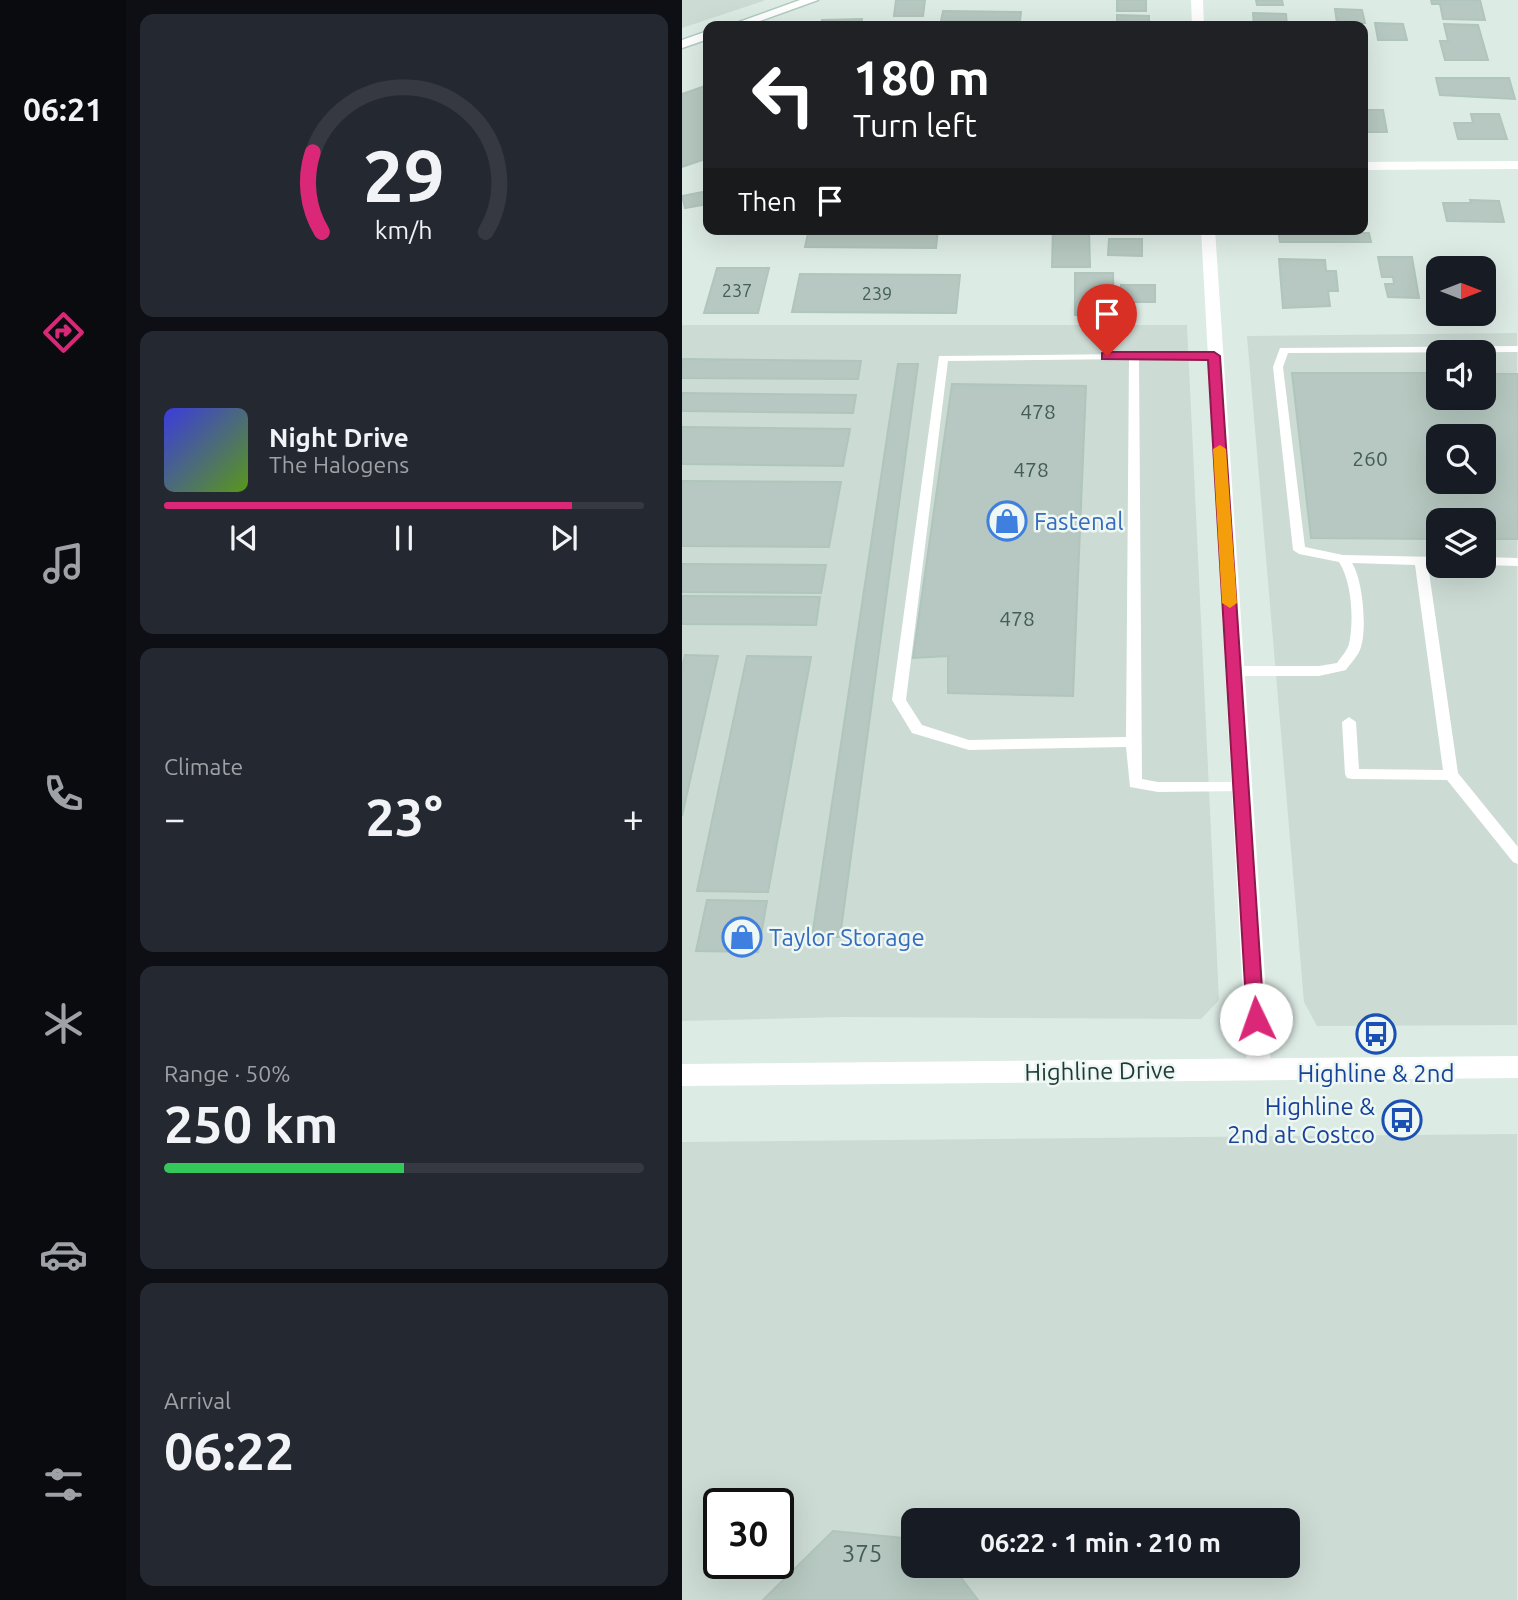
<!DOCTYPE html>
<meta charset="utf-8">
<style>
:root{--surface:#171b24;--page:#242831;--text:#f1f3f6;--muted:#9ea1a6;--line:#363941;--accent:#db2777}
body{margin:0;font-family:Ubuntu,sans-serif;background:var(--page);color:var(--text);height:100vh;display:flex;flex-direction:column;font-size:26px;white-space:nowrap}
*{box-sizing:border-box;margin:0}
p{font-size:23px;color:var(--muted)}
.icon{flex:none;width:38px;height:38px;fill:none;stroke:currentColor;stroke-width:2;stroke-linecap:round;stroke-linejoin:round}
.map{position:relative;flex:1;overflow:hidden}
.sheet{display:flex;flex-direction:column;gap:14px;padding:14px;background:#0d0f14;width:556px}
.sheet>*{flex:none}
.hud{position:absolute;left:21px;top:21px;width:665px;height:214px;border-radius:14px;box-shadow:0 7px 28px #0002;background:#202124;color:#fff;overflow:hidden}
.needle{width:46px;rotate:90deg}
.tools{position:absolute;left:744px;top:256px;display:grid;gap:14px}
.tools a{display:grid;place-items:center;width:70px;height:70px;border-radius:14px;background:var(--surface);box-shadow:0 7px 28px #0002;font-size:35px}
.speed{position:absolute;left:21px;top:1488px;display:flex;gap:14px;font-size:35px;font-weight:700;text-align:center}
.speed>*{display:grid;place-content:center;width:91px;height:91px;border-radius:50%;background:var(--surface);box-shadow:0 7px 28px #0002;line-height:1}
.speed .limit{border:4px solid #111;border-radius:10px;background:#fff;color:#111}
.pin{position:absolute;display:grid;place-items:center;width:60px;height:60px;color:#fff;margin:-72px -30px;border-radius:50% 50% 50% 0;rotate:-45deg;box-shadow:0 0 7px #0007}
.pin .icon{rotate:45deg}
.me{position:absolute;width:77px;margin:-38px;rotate:357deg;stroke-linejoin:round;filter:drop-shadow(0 0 5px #0008)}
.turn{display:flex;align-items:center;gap:24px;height:147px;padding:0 35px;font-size:32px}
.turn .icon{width:91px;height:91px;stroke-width:2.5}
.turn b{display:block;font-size:49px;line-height:60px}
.then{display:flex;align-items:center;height:66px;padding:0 35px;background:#0003;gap:14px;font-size:26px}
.big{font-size:52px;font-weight:600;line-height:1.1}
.sheet .card{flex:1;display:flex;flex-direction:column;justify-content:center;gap:10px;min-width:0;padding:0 24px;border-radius:14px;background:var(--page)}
.sheet .dial{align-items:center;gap:0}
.dial svg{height:182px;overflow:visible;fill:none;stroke:var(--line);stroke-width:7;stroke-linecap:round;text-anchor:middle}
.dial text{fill:var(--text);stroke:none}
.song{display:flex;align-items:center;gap:21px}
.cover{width:84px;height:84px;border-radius:10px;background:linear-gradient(135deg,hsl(240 70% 55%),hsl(90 70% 35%))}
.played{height:7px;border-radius:4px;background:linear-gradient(90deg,var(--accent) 85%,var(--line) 85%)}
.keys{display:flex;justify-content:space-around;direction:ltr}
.heat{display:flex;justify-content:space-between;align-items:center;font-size:38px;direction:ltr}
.charge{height:10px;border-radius:5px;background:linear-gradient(90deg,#34c759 50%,var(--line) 0)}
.trip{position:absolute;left:219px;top:1508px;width:399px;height:70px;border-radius:14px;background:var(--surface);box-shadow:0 7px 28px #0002;font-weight:600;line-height:70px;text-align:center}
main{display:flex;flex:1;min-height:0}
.tabs{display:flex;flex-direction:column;width:126px;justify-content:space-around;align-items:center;background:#090b0e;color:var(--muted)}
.tabs .icon{width:49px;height:49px}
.tabs .active{color:var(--accent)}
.tabs b{font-size:32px;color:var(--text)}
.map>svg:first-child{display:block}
.built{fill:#ccdbd4;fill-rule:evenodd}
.building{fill:#b6c8c1;stroke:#b0c5bc;stroke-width:2;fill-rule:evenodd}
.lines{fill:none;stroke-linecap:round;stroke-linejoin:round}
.secondary-casing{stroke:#b0cbc2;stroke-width:3}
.service{fill:#fff;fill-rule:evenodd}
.minor{fill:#fff;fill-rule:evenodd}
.tertiary{fill:#fff;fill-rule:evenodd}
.secondary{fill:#fff;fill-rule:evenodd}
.route{fill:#db2777;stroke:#8e194d;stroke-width:2}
.slow{fill:#f59e0b}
.labels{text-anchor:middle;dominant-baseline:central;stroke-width:5;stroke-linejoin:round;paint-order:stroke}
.far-number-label{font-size:18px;fill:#445e57}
.number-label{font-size:21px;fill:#445e57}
.shop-label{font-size:24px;fill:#366cbe;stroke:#eef7f3;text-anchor:start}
.street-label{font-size:24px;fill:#1e3b34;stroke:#eef7f3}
.transit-label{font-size:24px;fill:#164399;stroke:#eef7f3}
.near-number-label{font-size:24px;fill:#445e57}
</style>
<main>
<nav class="tabs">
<b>06:21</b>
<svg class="icon active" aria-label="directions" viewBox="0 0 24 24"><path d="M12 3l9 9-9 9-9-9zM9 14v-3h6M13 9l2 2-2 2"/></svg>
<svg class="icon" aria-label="music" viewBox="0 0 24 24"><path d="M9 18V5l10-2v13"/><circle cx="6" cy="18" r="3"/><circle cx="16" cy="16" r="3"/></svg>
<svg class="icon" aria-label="phone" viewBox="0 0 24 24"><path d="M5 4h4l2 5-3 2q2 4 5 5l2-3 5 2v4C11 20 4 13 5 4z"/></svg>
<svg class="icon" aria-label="climate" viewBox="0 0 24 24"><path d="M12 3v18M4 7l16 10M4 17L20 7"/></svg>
<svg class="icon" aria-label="car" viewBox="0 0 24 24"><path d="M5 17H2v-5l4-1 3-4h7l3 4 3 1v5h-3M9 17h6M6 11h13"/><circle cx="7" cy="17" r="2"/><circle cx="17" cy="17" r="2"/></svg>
<svg class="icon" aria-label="filters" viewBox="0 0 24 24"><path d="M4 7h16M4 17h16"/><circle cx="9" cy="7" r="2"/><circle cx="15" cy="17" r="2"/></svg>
</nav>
<section class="sheet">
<div class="card dial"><svg viewBox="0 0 100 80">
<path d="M14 69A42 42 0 1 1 86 69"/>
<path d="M14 69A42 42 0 0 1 10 34" stroke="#db2777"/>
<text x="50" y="56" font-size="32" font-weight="700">29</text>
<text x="50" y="72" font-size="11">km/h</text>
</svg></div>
<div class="card">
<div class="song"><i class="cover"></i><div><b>Night Drive</b><p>The Halogens</p></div></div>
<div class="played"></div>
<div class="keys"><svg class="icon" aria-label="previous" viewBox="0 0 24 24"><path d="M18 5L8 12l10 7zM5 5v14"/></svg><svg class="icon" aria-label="pause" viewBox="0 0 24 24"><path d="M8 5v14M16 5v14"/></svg><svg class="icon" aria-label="next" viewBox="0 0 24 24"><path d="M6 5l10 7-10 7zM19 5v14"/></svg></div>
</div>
<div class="card"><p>Climate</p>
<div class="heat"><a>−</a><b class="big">23°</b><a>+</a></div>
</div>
<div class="card"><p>Range · 50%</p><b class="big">250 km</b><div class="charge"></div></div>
<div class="card"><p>Arrival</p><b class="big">06:22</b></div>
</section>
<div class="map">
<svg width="836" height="1600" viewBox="0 0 836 1600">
<rect width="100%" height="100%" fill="#ddebe5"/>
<path class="built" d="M0 0H84L0 28Z
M0 325H505L537 1000 519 1019 162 1017 0 1021Z
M835 333V1025L635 1026 622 1002 565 336ZM756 352H802V397H756ZM756 436H802V481H756ZM756 520H802V565H756Z
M835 1134V1600H0V1142ZM37 1503H96V1563H37ZM231 1521H606V1566H231Z"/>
<path class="building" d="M214 0H243L241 16H212Z
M435 0H464V11H435Z
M574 0H600L601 5H575Z
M749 0H798L803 20 761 19 758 4H750Z
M653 9 680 10 683 23H655Z
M261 11 339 12 338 21H259Z
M571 13 604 14 605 26H572Z
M435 15 467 16V26H435Z
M180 19 179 26H138L140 20Z
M693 23 721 24 725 40H696Z
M762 24 796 25 806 60H763L758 41H766Z
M754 78H827L833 99 758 95Z
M26 85V158L0 167V94Z
M681 110H701L705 132H681Z
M789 114H817L825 139H776L772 123H791Z
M26 191V204L3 208 0 196Z
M788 200 817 201 822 222 765 221 761 203H789Z
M127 229H256L254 248 123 247Z
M371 229H407L408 267H370Z
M596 229H665L666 233H687L689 242H598Z
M427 239H460V256L426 255Z
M696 257H730L737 298 706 297 703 284H712L711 277H700Z
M597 259 643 260 644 271H654L656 291H646L648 306 601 308Z
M35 268H87L76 313H22Z
M393 273H431L432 315H393Z
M118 274 278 275 274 313 110 312Z
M439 285H473V302H439Z
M0 359 179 361 176 379 0 378Z
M216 364H236L158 937H130Z
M610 373H756V397H802V374H836V539H802V520H756V539L629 538ZM756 436H802V481H756Z
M270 384 404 386 391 696 266 693V656L231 658Z
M0 393 174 395 171 413 0 411Z
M0 427 168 429 161 466 0 464Z
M0 481 159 482 147 547 0 546Z
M0 564 144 565 139 593 0 592Z
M0 596 138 597 134 625 0 624Z
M3 655 36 656 0 816V668Z
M65 656 129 657 86 892 15 891Z
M25 900 85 901 76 952 14 951Z
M151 1531 231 1539V1566H270L296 1600H81Z"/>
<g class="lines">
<g class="secondary-casing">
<path id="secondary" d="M118 0H136L64 26H46Z
M26 31V39L0 48V40Z"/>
</g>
<path class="service" d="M836 346V352L606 353 601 367 623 547 661 555 756 557V565H746L776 773 836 847V864L831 862 765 780 670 779 665 778 663 774 660 722 667 717 674 722 677 769 761 770 733 565 670 563C681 580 685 628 679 647 677 655 668 664 664 670L637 676H552L545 671 552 666H637L655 663C659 657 665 651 667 644 672 621 670 582 657 562L617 554 611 550 591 367 598 348Z
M532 353 537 356 536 358 457 359 460 779 476 782H559L564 783 566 787 564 791 476 792 448 787 444 747 287 750 230 733 210 700 257 356ZM447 359 444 737 287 740 240 725 224 700 266 361Z
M802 557 836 558V566L802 565Z"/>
<path class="minor" d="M509 0H521L522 26H510Z
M836 161V169L681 170V162Z
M519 229H533L589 1069 585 1077 577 1080 569 1077 565 1069Z"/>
<path class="tertiary" d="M836 1056V1078L0 1086V1064Z"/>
<use href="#secondary" class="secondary"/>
</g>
<path class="route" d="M425 352H532L538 356 582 1019 580 1024 574 1027 567 1024 565 1019 526 360 420 359V353Z"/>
<path class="slow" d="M538 445 544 449 555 603 548 608 540 603 531 449Z"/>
<defs>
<g id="shop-ring" transform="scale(2.0125)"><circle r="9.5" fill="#eef7f3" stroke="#3f7fe0" stroke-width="1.5"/><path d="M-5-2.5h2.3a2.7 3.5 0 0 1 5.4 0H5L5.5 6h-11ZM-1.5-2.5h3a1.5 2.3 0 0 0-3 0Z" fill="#3f7fe0"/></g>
<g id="bus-ring" transform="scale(2.0125)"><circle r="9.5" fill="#eef7f3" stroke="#1a4fb4" stroke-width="1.5"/><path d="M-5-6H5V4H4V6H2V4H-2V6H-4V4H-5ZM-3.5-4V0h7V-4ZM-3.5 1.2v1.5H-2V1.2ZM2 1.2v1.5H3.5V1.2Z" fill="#1a4fb4"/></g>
</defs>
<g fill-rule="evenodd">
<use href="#shop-ring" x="325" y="521"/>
<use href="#shop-ring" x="60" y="937"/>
<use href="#bus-ring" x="694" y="1034"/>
<use href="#bus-ring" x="720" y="1120"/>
</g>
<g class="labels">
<g class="far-number-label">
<text x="55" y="290">237</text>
<text x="195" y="293">239</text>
</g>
<g class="number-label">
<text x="356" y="411">478</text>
<text x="688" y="458">260</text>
<text x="349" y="469">478</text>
<text x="335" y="618">478</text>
</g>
<g class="shop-label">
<text x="352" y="521">Fastenal</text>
<text x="87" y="937">Taylor Storage</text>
</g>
<g class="street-label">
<text transform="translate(418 1071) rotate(-1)">Highline Drive</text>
</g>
<g class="transit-label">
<text x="694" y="1073">Highline &amp; 2nd</text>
<text x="693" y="1106" text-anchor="end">Highline &amp;<tspan x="693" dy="28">2nd at Costco</tspan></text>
</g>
<g class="near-number-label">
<text x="180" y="1553">375</text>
</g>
</g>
</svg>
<div class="tools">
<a><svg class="needle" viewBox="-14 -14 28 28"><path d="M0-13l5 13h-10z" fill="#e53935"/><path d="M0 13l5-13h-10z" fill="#9ea1a6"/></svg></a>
<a><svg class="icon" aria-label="sound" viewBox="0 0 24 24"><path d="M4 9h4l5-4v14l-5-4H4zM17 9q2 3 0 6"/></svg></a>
<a><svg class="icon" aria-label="search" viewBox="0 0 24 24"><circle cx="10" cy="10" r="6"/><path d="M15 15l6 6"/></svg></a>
<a><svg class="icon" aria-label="layers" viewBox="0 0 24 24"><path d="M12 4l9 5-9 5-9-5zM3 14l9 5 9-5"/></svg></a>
</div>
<div class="speed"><div class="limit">30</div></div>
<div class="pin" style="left:425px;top:356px;background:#d93025"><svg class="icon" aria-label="arrive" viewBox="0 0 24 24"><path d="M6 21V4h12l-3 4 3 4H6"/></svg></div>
<svg class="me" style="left:574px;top:1019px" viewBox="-20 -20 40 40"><circle r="19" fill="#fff"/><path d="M0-13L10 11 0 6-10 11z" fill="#db2777"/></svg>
<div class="trip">06:22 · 1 min · 210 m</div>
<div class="hud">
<div class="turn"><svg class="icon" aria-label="left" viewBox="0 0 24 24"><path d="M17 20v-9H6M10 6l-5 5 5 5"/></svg><div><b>180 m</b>Turn left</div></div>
<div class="then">Then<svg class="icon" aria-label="arrive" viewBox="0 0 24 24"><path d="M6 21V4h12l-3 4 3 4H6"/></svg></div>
</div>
</div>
</main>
